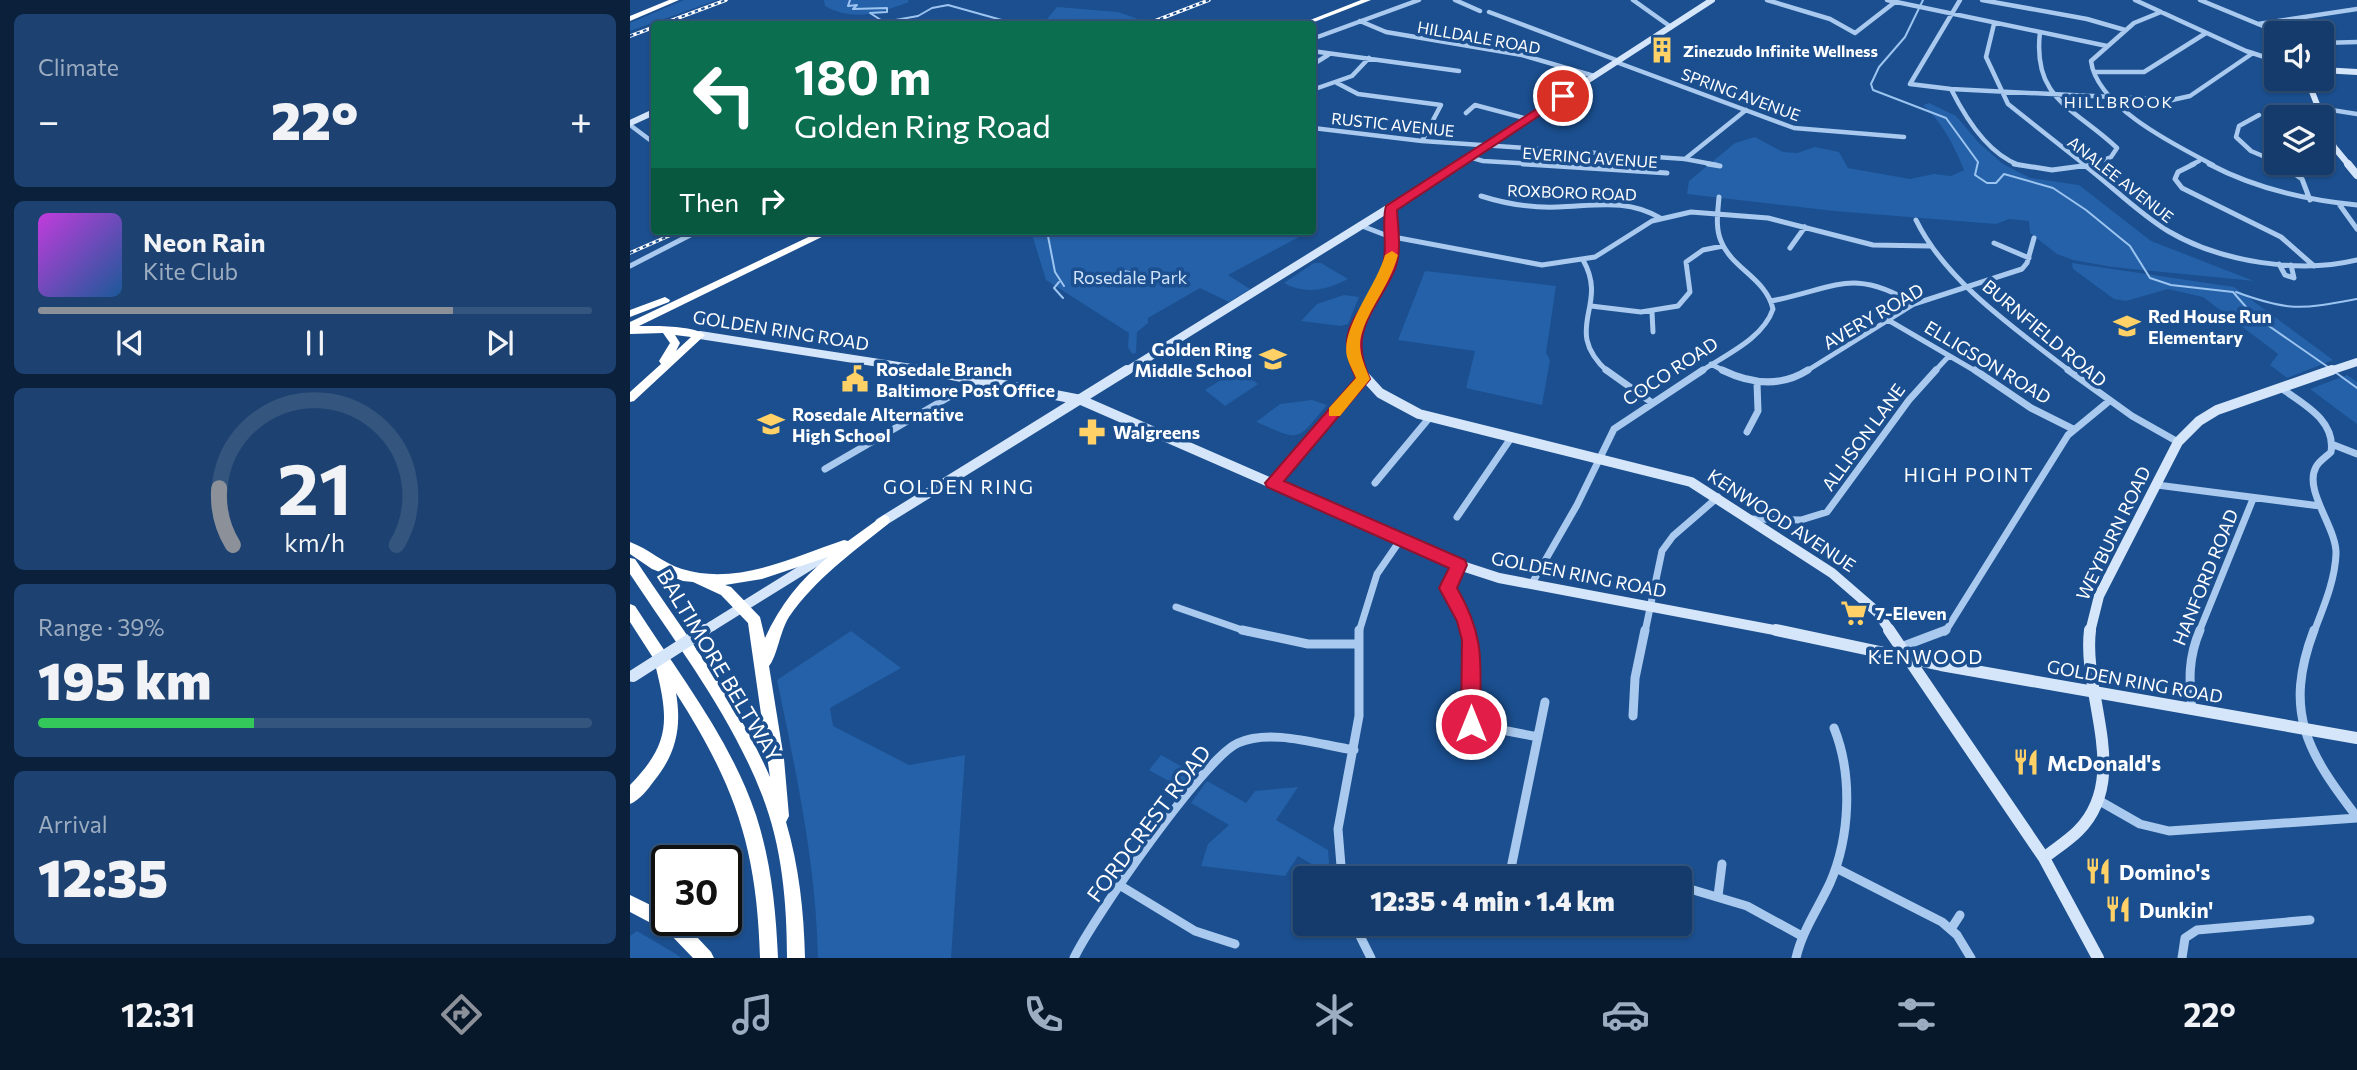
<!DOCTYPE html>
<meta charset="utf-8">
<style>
:root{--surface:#143b6b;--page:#1d4271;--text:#f1f3f6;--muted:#9dadc1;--line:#33557e;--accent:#8c9099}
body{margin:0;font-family:Commissioner,sans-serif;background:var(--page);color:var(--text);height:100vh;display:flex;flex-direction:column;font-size:26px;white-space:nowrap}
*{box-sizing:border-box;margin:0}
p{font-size:23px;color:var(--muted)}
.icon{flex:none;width:38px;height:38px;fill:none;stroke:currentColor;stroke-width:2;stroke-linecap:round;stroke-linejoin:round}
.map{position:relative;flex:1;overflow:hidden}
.sheet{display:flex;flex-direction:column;gap:14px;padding:14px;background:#0b203b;width:630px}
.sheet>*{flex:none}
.top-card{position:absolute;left:21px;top:21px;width:665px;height:214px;border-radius:7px;box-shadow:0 2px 5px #0004,0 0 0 2px var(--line);background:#0b6e4f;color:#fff;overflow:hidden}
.buttons{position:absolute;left:1634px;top:21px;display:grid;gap:14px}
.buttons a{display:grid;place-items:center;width:70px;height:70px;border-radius:7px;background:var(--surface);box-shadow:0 2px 5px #0004,0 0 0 2px var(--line);font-size:35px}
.speed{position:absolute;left:21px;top:845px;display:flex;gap:14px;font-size:35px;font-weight:700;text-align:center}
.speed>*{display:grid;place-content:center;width:91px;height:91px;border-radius:50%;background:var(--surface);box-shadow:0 2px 5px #0004,0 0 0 2px var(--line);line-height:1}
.speed .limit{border:4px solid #111;border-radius:10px;background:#fff;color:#111}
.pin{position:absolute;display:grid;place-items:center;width:60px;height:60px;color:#fff;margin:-30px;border:4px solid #fff;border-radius:50%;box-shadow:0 2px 7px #0007}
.me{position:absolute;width:77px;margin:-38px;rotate:0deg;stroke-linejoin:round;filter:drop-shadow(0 0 5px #0008)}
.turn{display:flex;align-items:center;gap:24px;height:147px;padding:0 28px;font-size:32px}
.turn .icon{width:91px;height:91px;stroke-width:2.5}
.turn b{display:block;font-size:49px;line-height:60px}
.then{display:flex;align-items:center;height:66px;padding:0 28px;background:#0003;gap:14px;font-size:26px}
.big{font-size:52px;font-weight:800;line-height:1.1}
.sheet .tile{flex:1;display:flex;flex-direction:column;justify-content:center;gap:10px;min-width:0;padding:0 24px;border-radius:10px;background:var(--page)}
.sheet .dial{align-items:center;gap:0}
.dial svg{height:182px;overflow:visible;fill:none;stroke:var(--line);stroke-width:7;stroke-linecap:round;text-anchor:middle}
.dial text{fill:var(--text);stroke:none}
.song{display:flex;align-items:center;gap:21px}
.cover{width:84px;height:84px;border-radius:10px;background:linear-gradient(135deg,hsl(290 70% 55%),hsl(210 70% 35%))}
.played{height:7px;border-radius:4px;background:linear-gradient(90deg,var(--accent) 75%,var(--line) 75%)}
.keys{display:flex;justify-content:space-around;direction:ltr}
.heat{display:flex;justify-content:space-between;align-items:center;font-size:38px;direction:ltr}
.charge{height:10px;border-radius:5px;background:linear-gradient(90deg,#34c759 39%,var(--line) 0)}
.trip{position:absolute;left:663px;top:866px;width:399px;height:70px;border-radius:7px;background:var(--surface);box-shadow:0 2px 5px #0004,0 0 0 2px var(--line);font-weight:800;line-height:70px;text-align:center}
.dock{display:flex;height:112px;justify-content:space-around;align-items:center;background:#08182b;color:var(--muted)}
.dock .icon{width:49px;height:49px}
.dock .on{color:var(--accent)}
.dock b{font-size:32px;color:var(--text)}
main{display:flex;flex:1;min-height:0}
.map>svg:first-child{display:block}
.green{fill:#2461a8}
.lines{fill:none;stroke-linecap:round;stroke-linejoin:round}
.stream{stroke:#9cc4f0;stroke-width:2}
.street-far3{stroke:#a9c9ee;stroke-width:4.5}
.street-far2{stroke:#a9c9ee;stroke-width:5}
.street-far1{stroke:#a9c9ee;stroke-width:7}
.street{stroke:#a9c9ee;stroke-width:9}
.secondary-far3{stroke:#d6e6fa;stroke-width:6}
.secondary-far2{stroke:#d6e6fa;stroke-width:8}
.secondary-far1{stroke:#d6e6fa;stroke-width:10}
.secondary{stroke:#d6e6fa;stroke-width:12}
.highway{fill:#fff;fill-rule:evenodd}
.rail-casing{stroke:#fff;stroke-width:3.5}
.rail{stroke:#1b4f8f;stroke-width:2;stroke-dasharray:3.5;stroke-linecap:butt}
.secondary-bridge-far1{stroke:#d6e6fa;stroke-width:10}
.secondary-bridge{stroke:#d6e6fa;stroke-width:12}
.route{fill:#e11d48;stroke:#92132f;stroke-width:2}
.slow{fill:#f59e0b}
.labels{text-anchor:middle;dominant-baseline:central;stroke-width:7;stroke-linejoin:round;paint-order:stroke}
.far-street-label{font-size:16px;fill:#fff;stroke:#1b4f8f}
.far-poi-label{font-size:16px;font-weight:bold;fill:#fff;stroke:#1b4f8f;text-anchor:start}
.far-neighbourhood-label{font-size:16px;letter-spacing:2px;fill:#fff;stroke:#1b4f8f}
.park-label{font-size:18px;fill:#cfe3fa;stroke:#1b4f8f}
.street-label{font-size:18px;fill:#fff;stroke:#1b4f8f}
.poi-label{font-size:18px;font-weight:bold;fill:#fff;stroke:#1b4f8f;text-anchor:start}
.neighbourhood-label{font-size:19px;letter-spacing:2px;fill:#fff;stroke:#1b4f8f}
.near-street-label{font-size:21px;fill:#fff;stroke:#1b4f8f}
.near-poi-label{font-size:21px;font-weight:bold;fill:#fff;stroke:#1b4f8f;text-anchor:start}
</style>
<main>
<section class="sheet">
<div class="tile"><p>Climate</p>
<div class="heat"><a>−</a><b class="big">22°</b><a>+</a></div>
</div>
<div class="tile">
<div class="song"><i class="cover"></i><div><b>Neon Rain</b><p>Kite Club</p></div></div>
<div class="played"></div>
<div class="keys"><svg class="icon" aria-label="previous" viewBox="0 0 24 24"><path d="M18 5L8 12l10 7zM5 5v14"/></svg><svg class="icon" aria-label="pause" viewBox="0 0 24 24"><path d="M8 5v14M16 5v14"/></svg><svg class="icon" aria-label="next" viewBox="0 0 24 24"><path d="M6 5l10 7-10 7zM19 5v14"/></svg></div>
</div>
<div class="tile dial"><svg viewBox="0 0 100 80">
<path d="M14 69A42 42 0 1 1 86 69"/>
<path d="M14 69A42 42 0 0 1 8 44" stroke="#8c9099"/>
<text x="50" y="56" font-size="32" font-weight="700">21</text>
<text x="50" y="72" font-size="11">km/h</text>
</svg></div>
<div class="tile"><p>Range · 39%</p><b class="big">195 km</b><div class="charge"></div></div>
<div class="tile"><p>Arrival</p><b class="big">12:35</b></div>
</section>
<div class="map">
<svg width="1727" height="958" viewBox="0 0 1727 958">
<rect width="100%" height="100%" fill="#1b4f8f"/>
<path class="green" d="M54 0H87L0 31V23Z
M194 0H278L279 2C249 13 224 22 195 6Z
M427 7 488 12 514 21 505 24H413Z
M1299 103 1326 116 1349 143 1373 164 1400 178 1449 185 1521 241 1624 281 1482 267 1443 260 1427 254 1400 233 1399 221 1379 219 1366 224 1204 211 1057 194 1059 181 1105 143 1125 137 1153 152 1167 153 1185 147 1209 152 1218 168 1280 179 1304 174 1321 176 1334 170C1324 146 1313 123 1293 105Z
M401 231H680L598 275 620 289 599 302 570 288 518 318V323L507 332 506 353 502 354 498 347 499 333 416 280Z
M684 263H691L718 279C697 290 675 295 654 283Z
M1442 263 1604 287 1703 360 1657 378 1640 365 1648 354 1573 297 1538 289 1496 301 1484 299 1443 269Z
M795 271 926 286 916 353 920 360 912 405 836 388 845 351 768 340Z
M714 295 729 297 718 324 711 326 671 321 687 304Z
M608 369 628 384 595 406 575 390Z
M1717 375 1727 382V424L1680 389Z
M682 400 697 405C665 443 672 441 626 422L650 404Z
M221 631 271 668 200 708 203 726 279 765 335 755 321 958H188C186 863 166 772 147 680Z
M531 755 563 773 551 788 519 770Z
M577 781 616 803 625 791 668 787 646 820 698 850 700 875 668 856 655 876 571 866 578 844 599 825 561 803Z
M7 931 46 954 51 958H0V936Z"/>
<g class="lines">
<path class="stream" d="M220 0 218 6 227 5 223 9 257 8V12L240 13 254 22 288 16 302 8 318 5 386 24
M1293 0 1275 37 1249 67 1241 84 1243 90 1316 118 1348 162 1345 175 1357 183H1366L1374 174 1423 188 1456 210 1500 246 1520 278 1541 285 1603 292 1623 315 1698 367
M466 24H472
M417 231 425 272 434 286
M402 235 412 231
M494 271 548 281
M429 282 424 288 433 298
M1606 292C1660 312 1672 309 1727 299
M1705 372 1727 388"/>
<path class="street-far3" d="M825 0 850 11
M1003 0 1041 27
M1137 0 1200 19 1225 33 1265 2
M1257 0 1477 46
M1330 0 1280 84 1321 89 1542 100 1560 96 1623 53
M1352 0 1457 19 1495 30
M1505 0 1616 51 1647 61
M1570 0 1650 33
M859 12 989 61
M1531 12 1504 23 1461 61C1467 107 1545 145 1583 165
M730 21 756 32 892 55 964 76
M1364 24 1356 57 1378 104 1455 165
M1628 24 1727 9
M1410 32C1402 100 1445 108 1487 148L1481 157 1461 165
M682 39 789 0
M1692 43 1727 42
M682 51 829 71
M986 62 1164 128 1274 137
M682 65 698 55
M1464 72H1514L1576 33
M707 83 728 94 811 105 792 141
M1321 89C1335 117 1358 154 1389 165
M682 90 722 76 739 58
M1689 108 1727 114
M836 113 845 105 898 119
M1629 115 1609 126 1606 137 1621 151 1647 162
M0 125 24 143
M683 128 792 141 1055 159 1087 165
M839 157 853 161 920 165
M1055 159 1116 110
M1649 163 1652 165
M1561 165 1569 161"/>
<path class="street-far2" d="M893 164 1037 173
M1078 164 1090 166
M1384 164 1422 170 1467 164
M1453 164C1481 185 1508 213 1538 231 1590 262 1669 274 1727 260
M1564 164 1548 172 1545 179 1552 188 1651 237 1684 266
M1579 164C1626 189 1675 200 1727 205
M1650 164 1672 179 1680 200
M851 196C876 204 902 208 928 207 964 206 997 198 1030 218
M1709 204 1727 229
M1286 220C1316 282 1387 330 1441 372
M732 226 758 236 912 265 965 257 1022 221 1061 212 1138 218 1243 245 1300 246
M1364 243 1399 258
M1160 248 1175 227
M953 260C980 307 930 328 978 372
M1649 264 1655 275 1664 278 1661 265
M0 266 68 231
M1141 301C1205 289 1222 266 1284 304
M961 306 1011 312 1048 306 1060 292 1056 262 1073 250 1093 246
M1022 312 1023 332
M1258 320 1347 372
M1081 364 1096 372
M1070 372C1095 355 1133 339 1143 309 1136 278 1102 269 1091 241 1085 227 1088 211 1089 197
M1175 372 1284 304 1392 269 1397 263 1404 238
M1304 372 1319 356"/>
<path class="street-far1" d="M976 370 1021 402
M1092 370C1121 384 1150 388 1178 370
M1345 370 1401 408 1443 429
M1438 370 1502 416 1548 442
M1651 388C1673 404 1706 420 1701 452 1696 457 1689 461 1686 467 1673 490 1707 528 1706 554 1705 581 1693 608 1684 632
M1117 432 1128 411 1127 383
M1704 445 1727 454
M195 469 348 380
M643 483 733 379
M745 483 800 417
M1527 485 1690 506
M827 517 881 438
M1122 519 1171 520 1197 512 1279 400 1306 370
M829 565 818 588 839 632
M901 585 947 505 984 429 1073 370
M546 607 618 632
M729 632 747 574 771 539
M1015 632 1032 551 1043 536 1088 497
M1315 632 1438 435 1478 402
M1569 632 1623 499"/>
<path class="street" d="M612 630 678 644H727
M1684 630C1653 712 1677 752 1727 817
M1271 647 1316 630
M1562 709C1559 680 1558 658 1570 630
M1003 716 1005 678 1015 630
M841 724 908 737
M833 735 841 724 838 630
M1468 800 1510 824 1539 831 1727 818
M1206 868 1312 922 1327 935 1341 958
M1010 875 1022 878
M712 878 708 829 729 716V630
M879 878 915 702
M491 886 565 931 605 944
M1050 886 1117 906 1170 935
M1088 896 1092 864
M724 924 741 958
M1321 929 1330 915
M444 958C462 920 574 758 608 743 641 728 690 745 724 750
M1166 958C1172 931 1188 909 1200 883 1220 837 1223 775 1204 728
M1552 958 1555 938 1567 930 1680 920"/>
<path class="secondary-far3" d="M1692 70 1727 72
M1677 79 1692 117
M1692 118 1704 147 1719 165
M0 123 24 112
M827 165 1082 0"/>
<path class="secondary-far2" d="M1718 164 1727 175
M70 335 307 372
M495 372 830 164
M730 372C709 326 746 307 759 268 765 249 762 227 761 208
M1697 372 1727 362"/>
<path class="secondary-far1" d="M296 370 451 400 829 565 869 578 1155 632
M729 370 750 393 789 414 1061 482 1202 573 1247 612 1261 632
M250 523 497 370
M82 626 198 554
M1460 632 1469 596 1548 442 1569 421 1587 410 1702 370"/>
<path class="secondary" d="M1146 630 1311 665 1727 738
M1259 630 1414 858 1468 958
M1414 858C1425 849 1438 841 1448 831 1502 777 1452 696 1460 630"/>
<path class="highway" d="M39 0H49L0 21V16Z
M731 0H741L679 24H670Z
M191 231H204L9 326C25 326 63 325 75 335L4 401 0 402V392L31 364 29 361 40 343 33 333 0 334V322ZM45 335 61 337 46 351 50 343Z
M35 297 40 300 39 302 0 317V310Z
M254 515 258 516 260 520 258 524C223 552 185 579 159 617 150 631 147 657 139 666L154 759 159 816 156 822C169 866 174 912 175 958H157C157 903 152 846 132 795 101 715 47 645 0 574V558L5 559C52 630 106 699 140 777L118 623 91 595 63 582 53 581 22 569 0 554V542C19 549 33 563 52 569 107 586 163 557 214 540L218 541ZM198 557C170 580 150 605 135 638L130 617 101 587 95 585 132 579Z
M0 604 5 606C48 673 100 738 126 815 141 861 146 909 148 958H130C127 848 105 785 46 693 52 727 46 754 24 781 18 789 10 800 0 804V785C40 744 39 721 26 668L27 664 0 622Z
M0 895 37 913V920H51L81 952 84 958H63L38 932 0 912Z"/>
<g class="rail-casing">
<path id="rail" d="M32 24 96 0
M517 24 579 0
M0 36 24 27
M0 253 50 231"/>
</g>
<use href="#rail" class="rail"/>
<path class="secondary-bridge-far1" d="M72 632 82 626"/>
<path class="secondary-bridge" d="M3 676 75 630"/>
</g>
<path class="route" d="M930 94 939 96 767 210C768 228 772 252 765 269 746 312 717 330 740 379L654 481 835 560 837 565 827 588C857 640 850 666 850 724L848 730 841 733 834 730 831 724 832 640 827 621 809 588 819 568 637 487 635 483 726 378C698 320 742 312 753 265 758 246 751 223 756 206Z"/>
<path class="slow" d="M762 251 768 255C760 285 738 309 731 336 727 351 735 366 740 379L710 416H699V408L726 378C723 371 719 364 717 357 710 329 747 285 755 255Z"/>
<defs>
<g id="building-bare" transform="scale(2.1)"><path d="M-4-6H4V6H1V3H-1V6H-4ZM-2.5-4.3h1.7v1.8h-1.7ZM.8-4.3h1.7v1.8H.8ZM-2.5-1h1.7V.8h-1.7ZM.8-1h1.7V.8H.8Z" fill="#ffd166" stroke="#1b4f8f" stroke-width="2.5" paint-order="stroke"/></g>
<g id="school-bare" transform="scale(2.1)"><path d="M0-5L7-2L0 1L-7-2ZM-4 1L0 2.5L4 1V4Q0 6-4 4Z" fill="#ffd166" stroke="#1b4f8f" stroke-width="2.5" paint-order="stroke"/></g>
<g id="civic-bare" transform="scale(2.1)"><path d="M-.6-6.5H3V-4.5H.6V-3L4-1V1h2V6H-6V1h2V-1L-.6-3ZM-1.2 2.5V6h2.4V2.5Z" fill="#ffd166" stroke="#1b4f8f" stroke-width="2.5" paint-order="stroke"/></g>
<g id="pharmacy-bare" transform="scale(2.1)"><path d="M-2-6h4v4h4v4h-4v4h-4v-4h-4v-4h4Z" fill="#ffd166" stroke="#1b4f8f" stroke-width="2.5" paint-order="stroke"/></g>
<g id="supermarket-bare" transform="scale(2.1)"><path d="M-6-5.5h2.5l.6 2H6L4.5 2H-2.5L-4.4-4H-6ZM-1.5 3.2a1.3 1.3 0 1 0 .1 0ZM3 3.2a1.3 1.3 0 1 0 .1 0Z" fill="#ffd166" stroke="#1b4f8f" stroke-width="2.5" paint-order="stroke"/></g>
<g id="restaurant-bare" transform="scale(2.1)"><path d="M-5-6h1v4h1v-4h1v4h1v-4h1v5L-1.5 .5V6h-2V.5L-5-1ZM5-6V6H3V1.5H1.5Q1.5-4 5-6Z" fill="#ffd166" stroke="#1b4f8f" stroke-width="2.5" paint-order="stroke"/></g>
</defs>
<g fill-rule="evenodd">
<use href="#building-bare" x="1032" y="50"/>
<use href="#school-bare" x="1497" y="326"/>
<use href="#school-bare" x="643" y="359"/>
<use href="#civic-bare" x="225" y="379"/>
<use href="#school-bare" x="141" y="424"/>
<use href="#pharmacy-bare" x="462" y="432"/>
<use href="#supermarket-bare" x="1224" y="613"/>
<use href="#restaurant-bare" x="1396" y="762"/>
<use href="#restaurant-bare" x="1468" y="871"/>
<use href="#restaurant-bare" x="1488" y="909"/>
</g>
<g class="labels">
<g class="far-street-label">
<text transform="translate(849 37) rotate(10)">HILLDALE ROAD</text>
<text transform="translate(1111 94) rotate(20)">SPRING AVENUE</text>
<text transform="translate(763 124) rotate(6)">RUSTIC AVENUE</text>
<text transform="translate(960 157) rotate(4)">EVERING AVENUE</text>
<text transform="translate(1491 179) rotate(38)">ANALEE AVENUE</text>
<text transform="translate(942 192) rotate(2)">ROXBORO ROAD</text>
</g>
<g class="far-poi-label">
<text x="1053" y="50">Zinezudo Infinite Wellness</text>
</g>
<g class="far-neighbourhood-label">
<text x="1489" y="101">HILLBROOK</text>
</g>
<g class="park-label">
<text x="500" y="277">Rosedale Park</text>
</g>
<g class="street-label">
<text transform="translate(1243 316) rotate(-30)">AVERY ROAD</text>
<text transform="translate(151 330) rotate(9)">GOLDEN RING ROAD</text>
<text transform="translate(1415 333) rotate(40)">BURNFIELD ROAD</text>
<text transform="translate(1358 362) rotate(31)">ELLIGSON ROAD</text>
<text transform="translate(1040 371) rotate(-33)">COCO ROAD</text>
<text transform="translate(1233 437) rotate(-54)">ALLISON LANE</text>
<text transform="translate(1152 520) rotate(33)">KENWOOD AVENUE</text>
<text transform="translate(1483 533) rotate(-64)">WEYBURN ROAD</text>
<text transform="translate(949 574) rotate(11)">GOLDEN RING ROAD</text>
<text transform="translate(1575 577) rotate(-68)">HANFORD ROAD</text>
<text transform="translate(1505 681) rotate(10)">GOLDEN RING ROAD</text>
</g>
<g class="poi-label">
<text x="1518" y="316">Red House Run<tspan x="1518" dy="21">Elementary</tspan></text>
<text x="622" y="349" text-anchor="end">Golden Ring<tspan x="622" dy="21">Middle School</tspan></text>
<text x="246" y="369">Rosedale Branch<tspan x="246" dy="21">Baltimore Post Office</tspan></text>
<text x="162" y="414">Rosedale Alternative<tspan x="162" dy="21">High School</tspan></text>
<text x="483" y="432">Walgreens</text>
<text x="1245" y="613">7-Eleven</text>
</g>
<g class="neighbourhood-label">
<text x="1339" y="474">HIGH POINT</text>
<text x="329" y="486">GOLDEN RING</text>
<text x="1296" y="656">KENWOOD</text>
</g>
<g class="near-street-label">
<text transform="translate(90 665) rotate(59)">BALTIMORE BELTWAY</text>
<text transform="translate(518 823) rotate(-53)">FORDCREST ROAD</text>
</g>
<g class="near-poi-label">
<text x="1417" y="762">McDonald's</text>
<text x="1489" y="871">Domino's</text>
<text x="1509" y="909">Dunkin'</text>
</g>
</g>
</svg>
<div class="buttons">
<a><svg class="icon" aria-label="sound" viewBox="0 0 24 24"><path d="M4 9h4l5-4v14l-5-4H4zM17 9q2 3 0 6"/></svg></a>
<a><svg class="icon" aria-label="layers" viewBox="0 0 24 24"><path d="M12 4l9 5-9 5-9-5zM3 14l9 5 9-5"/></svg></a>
</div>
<div class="speed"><div class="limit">30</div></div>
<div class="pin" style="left:933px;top:96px;background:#d93025"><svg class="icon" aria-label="arrive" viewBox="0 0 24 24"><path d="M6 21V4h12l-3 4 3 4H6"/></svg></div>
<svg class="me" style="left:841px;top:724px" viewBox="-20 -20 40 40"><circle r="17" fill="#e11d48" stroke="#fff" stroke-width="3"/><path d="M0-11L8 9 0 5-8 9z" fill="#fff"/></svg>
<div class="trip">12:35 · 4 min · 1.4 km</div>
<div class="top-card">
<div class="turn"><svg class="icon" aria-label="left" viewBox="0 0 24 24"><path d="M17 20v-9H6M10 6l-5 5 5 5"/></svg><div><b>180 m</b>Golden Ring Road</div></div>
<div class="then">Then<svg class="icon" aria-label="right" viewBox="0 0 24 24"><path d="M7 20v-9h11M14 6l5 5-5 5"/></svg></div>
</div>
</div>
</main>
<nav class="dock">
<b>12:31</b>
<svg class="icon on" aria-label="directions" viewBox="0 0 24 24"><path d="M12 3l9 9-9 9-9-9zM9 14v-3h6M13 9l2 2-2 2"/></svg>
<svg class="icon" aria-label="music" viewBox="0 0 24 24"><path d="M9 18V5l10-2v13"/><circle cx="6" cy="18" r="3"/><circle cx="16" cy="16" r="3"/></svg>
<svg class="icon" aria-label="phone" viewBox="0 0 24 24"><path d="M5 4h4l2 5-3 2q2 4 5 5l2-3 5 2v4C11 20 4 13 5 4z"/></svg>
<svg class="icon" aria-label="climate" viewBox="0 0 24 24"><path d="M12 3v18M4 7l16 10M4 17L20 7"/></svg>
<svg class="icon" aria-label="car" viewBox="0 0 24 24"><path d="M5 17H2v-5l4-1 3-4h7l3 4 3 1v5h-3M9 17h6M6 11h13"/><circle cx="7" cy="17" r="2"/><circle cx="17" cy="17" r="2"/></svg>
<svg class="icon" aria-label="filters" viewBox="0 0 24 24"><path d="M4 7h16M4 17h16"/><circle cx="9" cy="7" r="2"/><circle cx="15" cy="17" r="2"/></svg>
<b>22°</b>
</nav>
